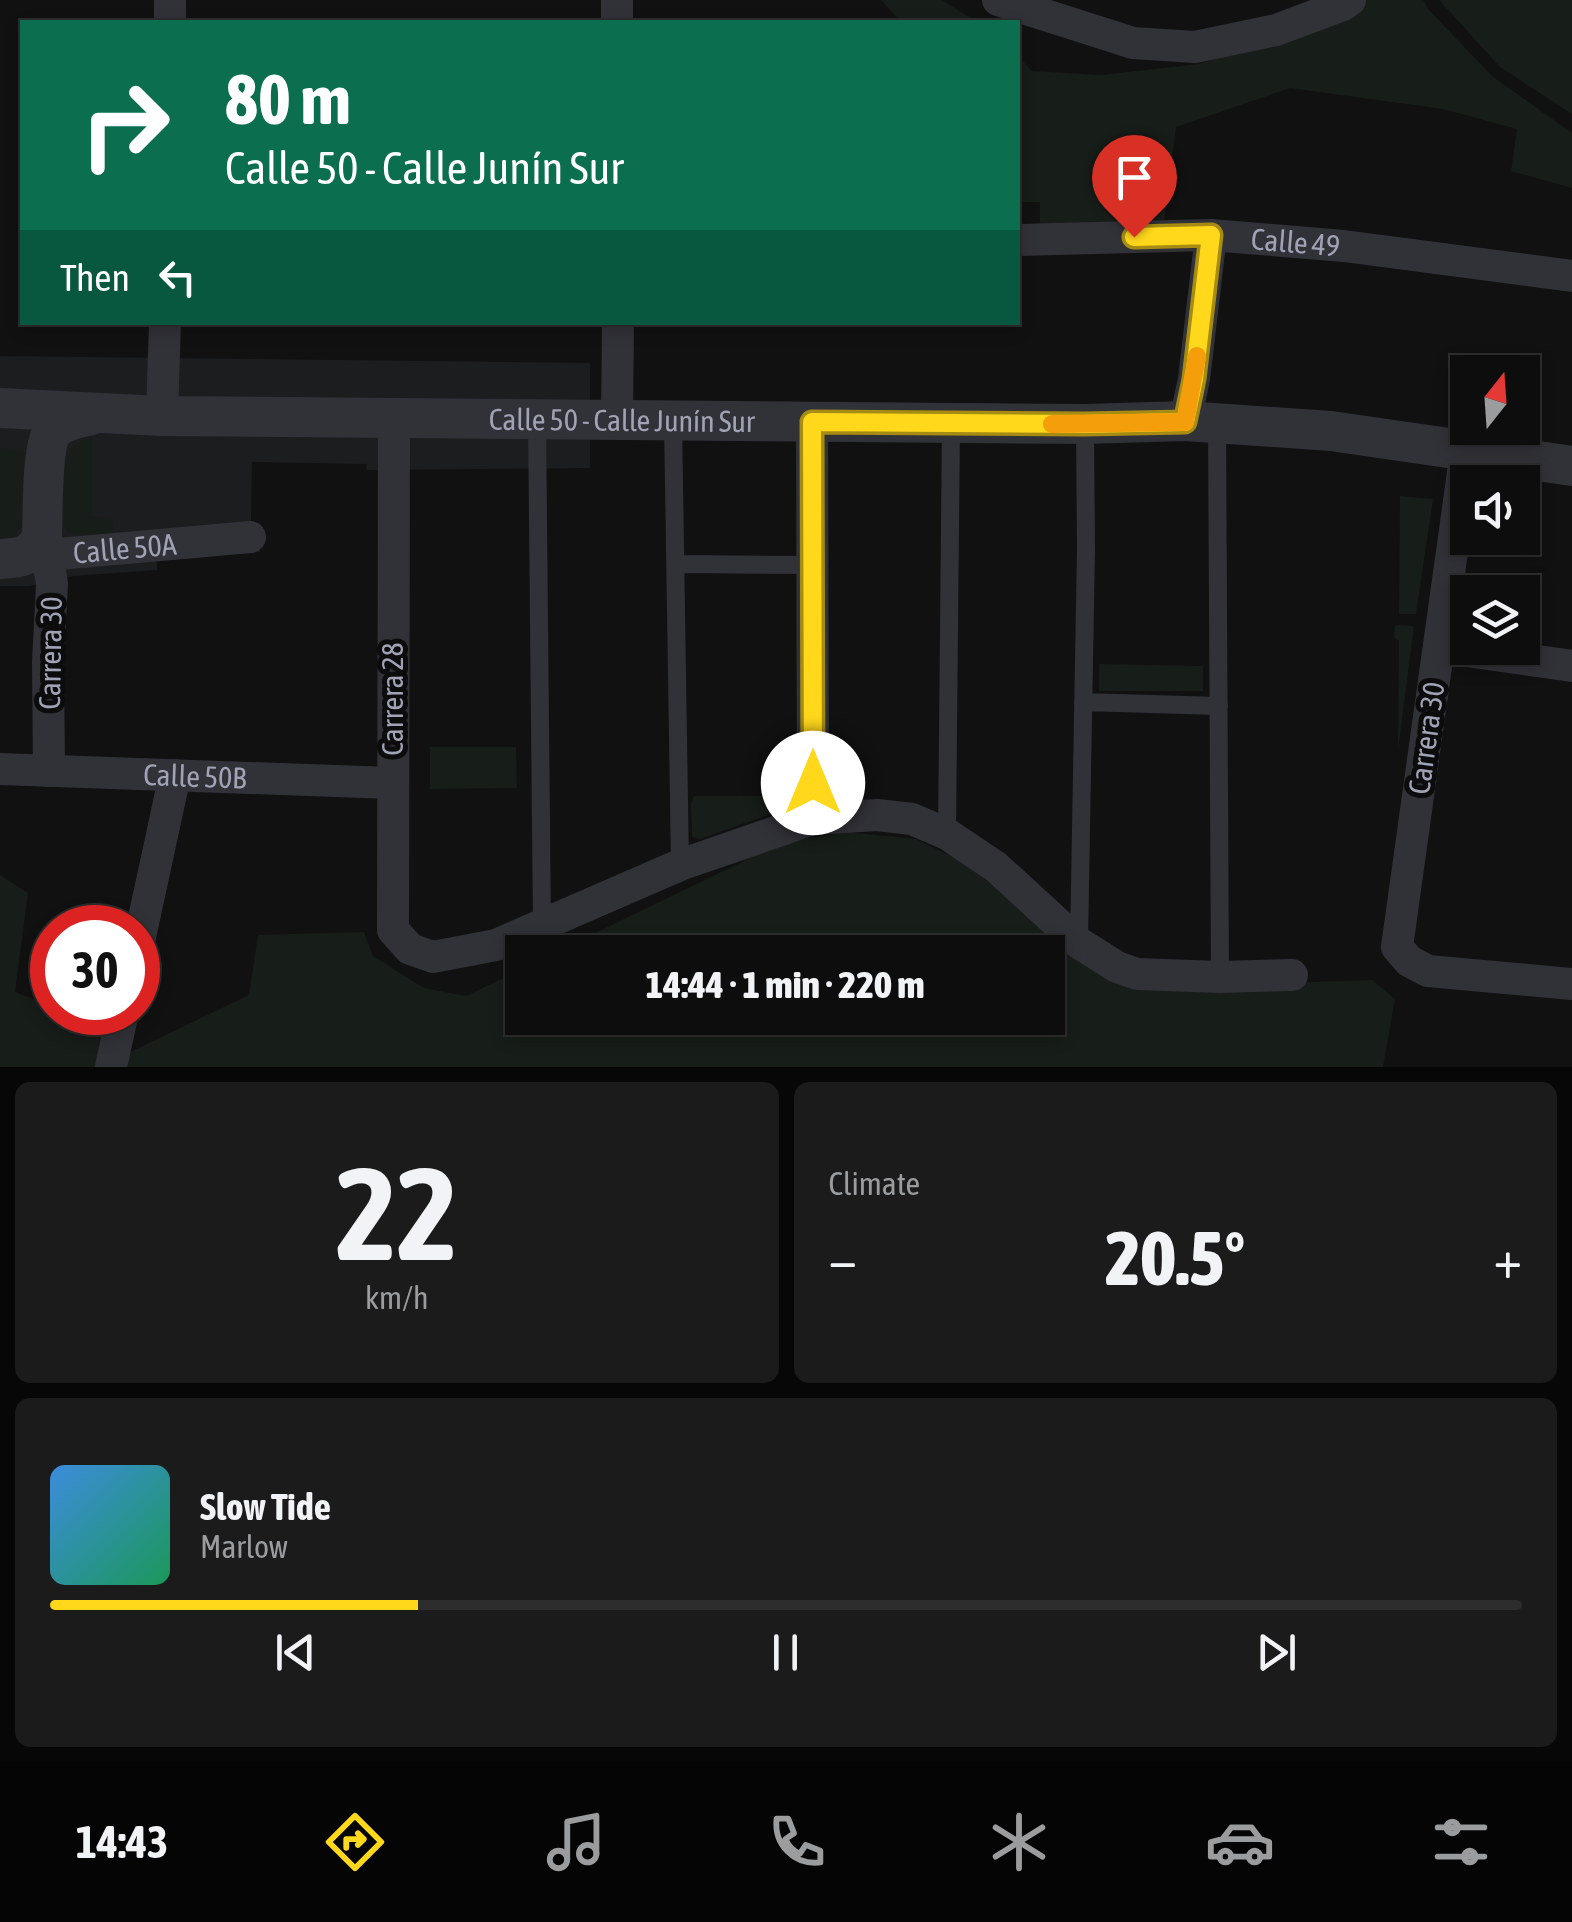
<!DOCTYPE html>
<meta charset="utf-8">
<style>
:root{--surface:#0d0d0e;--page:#1b1b1c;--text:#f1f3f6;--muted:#9a9c9e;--line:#2d2d2e;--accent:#ffd81c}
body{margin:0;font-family:"Asap Condensed",sans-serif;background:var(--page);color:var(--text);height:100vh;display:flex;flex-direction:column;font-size:38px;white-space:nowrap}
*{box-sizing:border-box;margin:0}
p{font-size:32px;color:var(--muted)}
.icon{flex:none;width:55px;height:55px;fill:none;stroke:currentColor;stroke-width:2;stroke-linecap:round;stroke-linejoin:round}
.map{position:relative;height:1067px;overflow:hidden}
.panel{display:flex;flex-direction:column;gap:15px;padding:15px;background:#070708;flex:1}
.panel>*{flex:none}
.top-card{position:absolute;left:20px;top:20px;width:1000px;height:305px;border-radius:0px;box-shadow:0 5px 15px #0003,0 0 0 2px var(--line);background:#0b6e4f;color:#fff;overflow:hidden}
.needle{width:65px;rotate:17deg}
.controls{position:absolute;left:1450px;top:355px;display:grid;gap:20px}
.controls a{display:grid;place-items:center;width:90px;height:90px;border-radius:0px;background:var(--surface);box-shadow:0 5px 15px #0003,0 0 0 2px var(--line);font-size:50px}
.speed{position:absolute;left:30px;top:905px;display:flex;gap:20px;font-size:50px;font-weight:700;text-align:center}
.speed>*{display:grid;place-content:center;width:130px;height:130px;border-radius:50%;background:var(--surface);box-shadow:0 5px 15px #0003,0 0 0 2px var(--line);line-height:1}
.speed .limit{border:15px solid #d22;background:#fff;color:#111}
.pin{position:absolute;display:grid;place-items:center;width:85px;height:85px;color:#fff;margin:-102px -42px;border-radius:50% 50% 50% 0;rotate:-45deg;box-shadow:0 0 10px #0007}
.pin .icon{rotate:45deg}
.me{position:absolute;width:110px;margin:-55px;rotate:0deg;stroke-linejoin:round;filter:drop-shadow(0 0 8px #0008)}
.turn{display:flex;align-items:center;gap:35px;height:210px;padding:0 40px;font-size:45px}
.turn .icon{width:130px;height:130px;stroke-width:2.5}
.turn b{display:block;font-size:70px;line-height:85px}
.then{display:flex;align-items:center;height:95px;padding:0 40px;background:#0003;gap:20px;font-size:38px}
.big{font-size:75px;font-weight:800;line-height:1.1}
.panel .tile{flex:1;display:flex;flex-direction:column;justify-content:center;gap:15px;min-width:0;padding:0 35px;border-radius:15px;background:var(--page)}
.panel .dial{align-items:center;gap:0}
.dial b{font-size:130px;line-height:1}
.song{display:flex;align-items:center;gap:30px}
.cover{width:120px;height:120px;border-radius:15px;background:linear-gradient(135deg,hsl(210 70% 55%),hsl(150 70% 35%))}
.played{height:10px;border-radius:5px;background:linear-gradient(90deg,var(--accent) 25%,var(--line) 25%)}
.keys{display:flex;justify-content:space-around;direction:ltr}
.heat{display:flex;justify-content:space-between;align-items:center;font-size:55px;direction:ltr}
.panel .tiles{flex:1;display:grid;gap:15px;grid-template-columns:1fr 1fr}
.tile:last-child{grid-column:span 2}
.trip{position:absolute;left:505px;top:935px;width:560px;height:100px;border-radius:0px;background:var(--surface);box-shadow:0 5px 15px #0003,0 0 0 2px var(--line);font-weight:800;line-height:100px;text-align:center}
.dock{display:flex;height:160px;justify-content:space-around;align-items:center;background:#050506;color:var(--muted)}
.dock .icon{width:70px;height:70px}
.dock .selected{color:var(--accent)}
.dock b{font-size:45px;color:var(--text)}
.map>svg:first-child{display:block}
.built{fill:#1c1d1f}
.green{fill:#171d19}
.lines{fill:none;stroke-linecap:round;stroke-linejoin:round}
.service{stroke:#313138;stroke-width:18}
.minor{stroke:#313138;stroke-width:32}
.tertiary{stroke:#313138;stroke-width:40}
.route-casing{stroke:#a68c12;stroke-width:25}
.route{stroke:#ffd81c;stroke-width:18}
.slow{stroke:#f59e0b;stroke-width:18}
.labels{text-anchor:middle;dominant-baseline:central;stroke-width:10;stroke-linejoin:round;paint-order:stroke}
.street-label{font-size:30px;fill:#a0a3b5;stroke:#0c0c0d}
</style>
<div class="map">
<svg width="1572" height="1067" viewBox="0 0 1572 1067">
<rect width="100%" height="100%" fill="#111112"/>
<path class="built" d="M0 356 590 363V468L367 470 366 464 252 462 251 523H260V552L185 559 157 560V570L73 576 30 586H0Z"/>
<path class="green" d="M881 0H942L977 22H901Z
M1364 0H1423L1429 10 1492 76 1572 133V188L1511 171 1517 129 1443 109 1290 88 1176 127 1163 231 1040 230V202H1018V56L1032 71 1101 75 1199 64 1278 38Z
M1439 0H1572V114L1500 67Z
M92 439V516L113 519 112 534C97 536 81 537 67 531 57 514 60 468 71 450 76 442 83 440 92 439Z
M0 447 27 453 25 523 12 537 0 542Z
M1400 496 1433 499 1416 614H1399Z
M1395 625 1414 626 1398 750 1399 641 1394 637Z
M1099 664 1203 666V691H1099Z
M430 747H516L517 788 430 789Z
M694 796H798L799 804 700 839 692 837 691 803Z
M846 832 916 839 967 864 1089 968 1144 988 1372 980 1395 999 1383 1067H125L128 1053 249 995 258 935 364 932 373 956 424 988 466 996 522 969V1018H1048V952H556L781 843Z
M0 875 28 893 15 992 52 1006V1012L70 1013 104 1025 95 1067H0Z"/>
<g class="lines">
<path class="service" d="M537 418 542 926
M673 420 680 865
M1217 424 1220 977
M676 564 812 565
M1083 702 1219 706
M947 834 951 423
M1079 942 1086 549 1085 424"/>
<g class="minor">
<path d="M617 0V22"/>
<path d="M998 0 1133 43 1195 47 1276 30 1343 5 1350 0"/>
<path d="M170 22V0"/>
<path id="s1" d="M1018 240 1211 235 1344 246 1572 276"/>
<path d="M162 416 165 322"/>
<path d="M394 418 393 930 410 949 433 957 496 945 680 865 813 819 877 815 912 819 947 834 996 867 1079 943 1117 967 1137 974 1220 977 1292 975"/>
<path d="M617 418 618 322"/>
<path d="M1185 421 1194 379 1211 235"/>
<path d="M812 422 813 819"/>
<path d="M1466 451 1397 947 1409 961 1428 971 1572 984"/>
<path d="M42 538C42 557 51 566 52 584L48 662 49 771"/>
<path id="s2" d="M25 557 250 537"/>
<path d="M1439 647 1572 666"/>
<path id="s3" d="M0 769 391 783"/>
<path d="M138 946 175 775"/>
<path d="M111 1067 123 1012"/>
</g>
<g class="tertiary">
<path id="s4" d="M0 408 162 416 1085 424 1185 421 1331 431 1572 466"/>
<path d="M0 559C20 558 31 557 42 538 43 515 41 444 54 429 64 420 79 418 91 415"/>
</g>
</g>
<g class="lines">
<g class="route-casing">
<path id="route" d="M813 783 812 422 1084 424 1185 422 1194 379 1211 235 1134 237"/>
</g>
<use href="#route" class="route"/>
<path class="slow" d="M1052 424 1185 422 1197 356"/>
</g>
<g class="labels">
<g class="street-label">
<text stroke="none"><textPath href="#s1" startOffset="278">Calle 49</textPath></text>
<text stroke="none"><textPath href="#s4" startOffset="622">Calle 50 - Calle Junín Sur</textPath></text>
<text stroke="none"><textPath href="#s2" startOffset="100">Calle 50A</textPath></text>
<text transform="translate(50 653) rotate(-89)">Carrera 30</text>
<text transform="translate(392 699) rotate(-90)">Carrera 28</text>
<text transform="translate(1426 738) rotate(-82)">Carrera 30</text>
<text stroke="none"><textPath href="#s3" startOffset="195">Calle 50B</textPath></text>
</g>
</g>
</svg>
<div class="controls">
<a><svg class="needle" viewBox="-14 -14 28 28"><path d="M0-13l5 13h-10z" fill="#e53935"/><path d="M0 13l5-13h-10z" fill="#9a9c9e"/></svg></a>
<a><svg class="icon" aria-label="sound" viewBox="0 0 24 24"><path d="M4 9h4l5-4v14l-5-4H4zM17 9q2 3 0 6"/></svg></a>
<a><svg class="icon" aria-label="layers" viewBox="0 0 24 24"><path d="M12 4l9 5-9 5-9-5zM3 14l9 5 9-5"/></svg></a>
</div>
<div class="speed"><div class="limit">30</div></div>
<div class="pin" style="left:1134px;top:237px;background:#d93025"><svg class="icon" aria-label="arrive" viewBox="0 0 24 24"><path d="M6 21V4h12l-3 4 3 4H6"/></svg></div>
<svg class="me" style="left:813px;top:783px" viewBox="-20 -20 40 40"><circle r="19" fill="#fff"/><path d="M0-13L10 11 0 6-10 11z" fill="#ffd81c"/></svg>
<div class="trip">14:44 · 1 min · 220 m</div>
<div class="top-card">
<div class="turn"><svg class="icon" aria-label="right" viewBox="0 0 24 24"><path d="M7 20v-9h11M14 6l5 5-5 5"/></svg><div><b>80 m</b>Calle 50 - Calle Junín Sur</div></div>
<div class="then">Then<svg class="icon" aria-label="left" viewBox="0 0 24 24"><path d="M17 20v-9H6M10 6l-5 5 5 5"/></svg></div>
</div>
</div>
<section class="panel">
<div class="tiles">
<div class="tile dial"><b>22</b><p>km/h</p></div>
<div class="tile"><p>Climate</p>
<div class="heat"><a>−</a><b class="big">20.5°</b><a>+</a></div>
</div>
<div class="tile">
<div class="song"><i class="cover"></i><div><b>Slow Tide</b><p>Marlow</p></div></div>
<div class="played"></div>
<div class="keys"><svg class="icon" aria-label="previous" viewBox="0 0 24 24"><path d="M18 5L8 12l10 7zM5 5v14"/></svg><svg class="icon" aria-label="pause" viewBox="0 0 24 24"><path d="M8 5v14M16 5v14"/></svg><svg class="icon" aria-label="next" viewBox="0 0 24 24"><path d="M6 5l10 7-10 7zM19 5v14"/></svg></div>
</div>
</div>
</section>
<nav class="dock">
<b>14:43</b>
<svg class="icon selected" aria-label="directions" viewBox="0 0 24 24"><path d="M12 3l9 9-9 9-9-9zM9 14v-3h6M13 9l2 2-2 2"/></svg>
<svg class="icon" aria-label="music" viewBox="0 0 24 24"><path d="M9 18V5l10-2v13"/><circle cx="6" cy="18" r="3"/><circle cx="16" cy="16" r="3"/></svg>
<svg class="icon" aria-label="phone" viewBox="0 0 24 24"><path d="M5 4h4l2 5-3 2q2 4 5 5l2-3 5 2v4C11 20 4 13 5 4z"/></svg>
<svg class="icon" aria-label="climate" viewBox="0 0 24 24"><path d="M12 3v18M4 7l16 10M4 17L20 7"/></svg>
<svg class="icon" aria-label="car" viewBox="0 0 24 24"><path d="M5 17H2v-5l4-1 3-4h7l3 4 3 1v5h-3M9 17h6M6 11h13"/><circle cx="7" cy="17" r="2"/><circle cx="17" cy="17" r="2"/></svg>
<svg class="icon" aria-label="filters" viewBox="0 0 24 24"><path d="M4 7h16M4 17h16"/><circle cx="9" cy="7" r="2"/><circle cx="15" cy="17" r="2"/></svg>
</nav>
